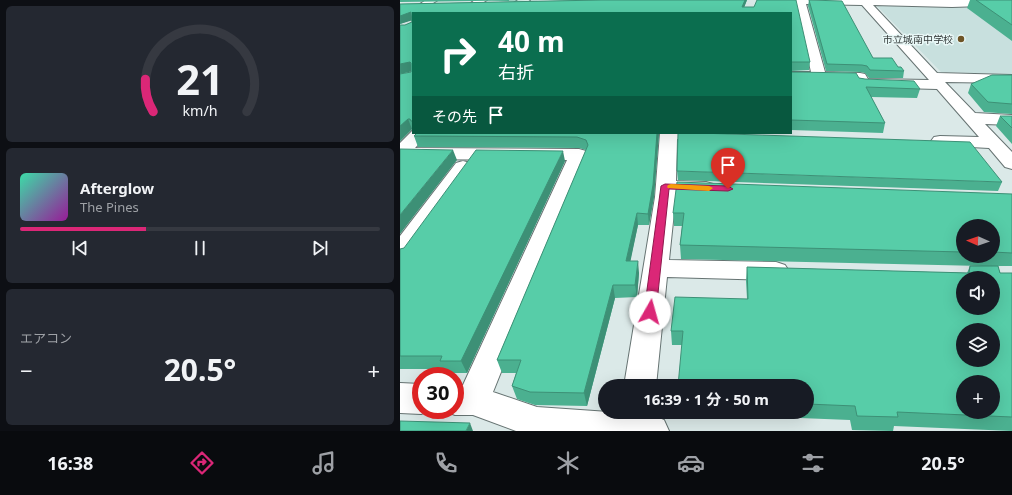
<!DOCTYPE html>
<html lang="ja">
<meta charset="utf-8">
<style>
:root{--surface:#171b24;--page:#242831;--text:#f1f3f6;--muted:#9ea1a6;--line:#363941;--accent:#db2777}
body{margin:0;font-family:"Noto Sans","Noto Sans JP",sans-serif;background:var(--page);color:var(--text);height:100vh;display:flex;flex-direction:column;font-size:15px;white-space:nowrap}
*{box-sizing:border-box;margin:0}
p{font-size:13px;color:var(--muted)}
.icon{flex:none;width:22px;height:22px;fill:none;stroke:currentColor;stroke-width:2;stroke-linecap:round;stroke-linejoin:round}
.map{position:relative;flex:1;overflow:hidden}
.side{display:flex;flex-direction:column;gap:6px;padding:6px;background:#0d0f14;width:400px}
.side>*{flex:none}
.guide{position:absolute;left:12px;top:12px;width:380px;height:122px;border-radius:0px;box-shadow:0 4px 16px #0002;background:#0b6e4f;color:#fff;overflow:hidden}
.needle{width:26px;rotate:272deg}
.buttons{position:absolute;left:556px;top:219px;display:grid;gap:8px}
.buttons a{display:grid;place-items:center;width:44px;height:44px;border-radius:50%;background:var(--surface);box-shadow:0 4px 16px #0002;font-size:20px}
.speed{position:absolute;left:12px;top:367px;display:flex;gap:8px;font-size:20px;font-weight:700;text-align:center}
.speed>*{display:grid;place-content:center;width:52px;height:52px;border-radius:50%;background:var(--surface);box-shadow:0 4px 16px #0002;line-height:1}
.speed .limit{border:6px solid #d22;background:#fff;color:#111}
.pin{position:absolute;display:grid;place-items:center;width:34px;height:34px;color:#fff;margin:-41px -17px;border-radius:50% 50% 50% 0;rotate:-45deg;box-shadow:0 0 4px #0007}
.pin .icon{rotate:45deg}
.me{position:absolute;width:44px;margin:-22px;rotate:7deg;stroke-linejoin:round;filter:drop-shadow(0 0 3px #0008)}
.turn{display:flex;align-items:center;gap:14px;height:84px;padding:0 20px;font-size:18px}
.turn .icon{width:52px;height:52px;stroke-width:2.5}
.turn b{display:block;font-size:28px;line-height:34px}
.then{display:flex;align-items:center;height:38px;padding:0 20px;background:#0003;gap:8px;font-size:15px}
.big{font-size:30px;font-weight:700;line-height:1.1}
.side .card{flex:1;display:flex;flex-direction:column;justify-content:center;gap:6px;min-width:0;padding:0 14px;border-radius:6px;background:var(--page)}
.side .dial{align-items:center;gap:0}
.dial svg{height:104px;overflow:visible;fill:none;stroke:var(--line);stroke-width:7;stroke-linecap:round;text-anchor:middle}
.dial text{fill:var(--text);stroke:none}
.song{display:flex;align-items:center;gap:12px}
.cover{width:48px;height:48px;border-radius:6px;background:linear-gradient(135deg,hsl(160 70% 55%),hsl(300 70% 35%))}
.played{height:4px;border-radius:2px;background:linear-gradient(90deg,var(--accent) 35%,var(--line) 35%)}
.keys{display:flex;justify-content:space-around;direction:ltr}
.heat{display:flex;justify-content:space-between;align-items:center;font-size:22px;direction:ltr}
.trip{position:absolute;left:198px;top:379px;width:216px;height:40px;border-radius:20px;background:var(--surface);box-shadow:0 4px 16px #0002;font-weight:700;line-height:40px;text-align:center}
.menu{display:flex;height:64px;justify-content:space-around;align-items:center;background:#090b0e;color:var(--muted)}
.menu .icon{width:28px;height:28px}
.menu .current{color:var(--accent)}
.menu b{font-size:18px;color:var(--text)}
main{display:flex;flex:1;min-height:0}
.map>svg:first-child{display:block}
.built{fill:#c8e0de}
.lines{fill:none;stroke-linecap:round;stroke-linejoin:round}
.minor-casing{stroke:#667372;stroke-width:2}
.minor{fill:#fff;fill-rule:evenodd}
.wall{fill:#4bb090;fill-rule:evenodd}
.shaded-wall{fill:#3d9076}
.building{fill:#57cda8;stroke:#3d9076;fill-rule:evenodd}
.route{fill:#db2777;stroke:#8e194d}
.slow{fill:#f59e0b}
.poi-dot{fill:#6e5426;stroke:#e8f7f6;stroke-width:1.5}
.labels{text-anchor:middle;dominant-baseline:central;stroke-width:3;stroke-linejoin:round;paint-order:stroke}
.far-poi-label{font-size:10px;fill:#323838;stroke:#e8f7f6;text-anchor:end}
</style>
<main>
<section class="side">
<div class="card dial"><svg viewBox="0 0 100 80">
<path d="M14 69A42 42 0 1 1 86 69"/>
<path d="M14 69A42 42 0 0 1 8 44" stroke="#db2777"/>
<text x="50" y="56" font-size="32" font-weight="700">21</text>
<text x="50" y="72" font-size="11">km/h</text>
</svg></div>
<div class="card">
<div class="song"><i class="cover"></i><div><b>Afterglow</b><p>The Pines</p></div></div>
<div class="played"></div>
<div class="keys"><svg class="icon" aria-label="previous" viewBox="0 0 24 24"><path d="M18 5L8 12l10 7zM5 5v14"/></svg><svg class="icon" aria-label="pause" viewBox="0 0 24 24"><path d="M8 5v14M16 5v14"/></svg><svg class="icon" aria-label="next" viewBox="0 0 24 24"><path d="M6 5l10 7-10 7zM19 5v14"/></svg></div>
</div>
<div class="card"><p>エアコン</p>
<div class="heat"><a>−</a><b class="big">20.5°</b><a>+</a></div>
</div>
</section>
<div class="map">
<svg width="612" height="431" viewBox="0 0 612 431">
<rect width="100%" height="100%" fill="#dbe9e8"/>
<path class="built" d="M612 4V74L541 72 476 5Z"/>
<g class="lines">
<g class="minor-casing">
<path id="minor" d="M26 0H38L25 8H19L17 6Z
M75 0H87L76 7H70L68 5Z
M118 0H130L111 13H99Z
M361 0H612V5L552 7 473 5 537 73 612 75V83L545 82 575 113 612 115V125L585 124 612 152V169L605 167 589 148 534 145 531 141 534 137 540 136 579 137 537 89 463 87 458 86 455 81 391 80V72H411L396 4 366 3ZM406 4 462 5 529 80 468 79 465 74 460 73 425 72Z
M13 130V133H29L15 148 179 149 186 151 188 155 93 392 137 407 252 415 264 420 269 431H116L73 415H55L43 410H55V385H63L167 160 0 159V143Z
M260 133H315L317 135 314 139 308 140 277 139 276 181 306 182 313 184 316 188 313 192 306 194 276 193 269 260 376 262 385 265 389 271 385 277 376 280 267 277 256 386H224L255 197Z
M63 161 70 163 73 167 9 259 0 261V236L56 163Z
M0 383 21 384V410H31L21 414 0 413Z"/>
</g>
<use href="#minor" class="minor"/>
</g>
<path class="wall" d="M0 0H139L0 2Z
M201 0H347L344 7 410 62 409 70 391 71 13 13V129H12L0 141 11 71 0 74 5 25 12 22 11 20 0 24V4Z
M409 0 473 58 498 67 504 71 503 78H469L465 73 460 72 426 71 408 6Z
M570 0H612V41L567 8Z
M391 72 459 78 520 89 517 98 471 97 485 123 483 133 391 130Z
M612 75V114L584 112 568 93 571 84Z
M600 116H612V144L596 126Z
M17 133H259L254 197 249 225H238L230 261 239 273 237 297 215 298 187 406 135 405 117 399 112 386 116 373H102L97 360 186 150 179 148 18 147 14 136Z
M165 161 67 373H47L44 369H0V249L4 248Z
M277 171 602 182 598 191 278 180Z
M612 194V266H598L600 273H612V431L494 426 493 431 452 430 450 420 278 413 277 412H407V386L282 345H272L271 331 347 299 346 281 347 267 567 273 570 266H582L281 259 280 245 282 226H274L273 213ZM563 226H593V256H563Z"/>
<path class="shaded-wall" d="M345 0H347L342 13V7Z
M11 12 13 20 0 24V16Z
M10 62 13 71 0 74V64Z
M8 119 12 129 0 141V126Z
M257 133H259L254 197 249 225 248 214Z
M53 150 57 160 0 234V215Z
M163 151 165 161 67 373 61 361Z
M237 213 238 225 228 273 226 261Z
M238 261 239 273 237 297 235 285Z
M213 285 215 298 187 406 184 393Z
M70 423 73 431H66Z"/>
<path class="building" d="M201 0H345L342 7H354L357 0H396L410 62H391V13H13V121H11L10 119H8L0 126V74L11 72V63L10 62 0 64V25H5L12 22 11 12 0 16V4Z
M409 0 442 1 473 58H492L498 67H501L504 71 470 70 467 66 462 65 427 64Z
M576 0H612V25Z
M391 72 456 73 459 78 465 79 514 81 520 89 466 87 485 123 391 120Z
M592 75H612V104L588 102 571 84Z
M600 116H612V128Z
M17 133H257L253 185 248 214 237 213 226 261H238L235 285H213L184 393 130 392 112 386 121 360H97L188 145 186 140 177 137 14 136Z
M278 133H299L570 142 602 182 277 171Z
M0 149 53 150 0 215Z
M76 150 163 151 61 361H40L42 356H0V249L4 248Z
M277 182 612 194V253L593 252V226H563V252L280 245 284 213H273Z
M570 266H598L600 273H612V417L497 412 498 417 457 416 455 406 407 404V386H278L283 331H271L275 297 348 299 347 267 569 273ZM563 278H593V308H563ZM563 330H593V360H563ZM563 382H593V412H563Z
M0 421 70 423 66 431H0Z"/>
<path class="route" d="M265 184 328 186 333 189 328 191 269 189 256 312 254 316 250 317 246 316 244 312 261 186Z"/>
<path class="slow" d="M271 184 309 186 313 188 309 191 268 188 267 187 268 185Z"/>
<circle class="poi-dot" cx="561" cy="39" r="4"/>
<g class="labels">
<g class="far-poi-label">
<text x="553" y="39">市立城南中学校</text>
</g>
</g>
</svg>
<div class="buttons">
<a><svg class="needle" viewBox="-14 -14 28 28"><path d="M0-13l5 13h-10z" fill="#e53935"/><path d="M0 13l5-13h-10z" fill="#9ea1a6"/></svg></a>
<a><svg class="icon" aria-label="sound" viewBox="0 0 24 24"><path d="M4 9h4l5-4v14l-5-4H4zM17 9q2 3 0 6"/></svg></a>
<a><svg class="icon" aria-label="layers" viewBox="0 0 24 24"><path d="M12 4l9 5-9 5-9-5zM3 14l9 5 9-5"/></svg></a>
<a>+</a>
</div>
<div class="speed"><div class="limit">30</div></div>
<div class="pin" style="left:328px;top:189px;background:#d93025"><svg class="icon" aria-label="arrive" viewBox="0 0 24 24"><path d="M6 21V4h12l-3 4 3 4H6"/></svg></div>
<svg class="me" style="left:250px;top:312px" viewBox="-20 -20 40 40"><circle r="19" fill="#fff"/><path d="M0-13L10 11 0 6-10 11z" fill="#db2777"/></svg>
<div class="trip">16:39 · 1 分 · 50 m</div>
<div class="guide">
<div class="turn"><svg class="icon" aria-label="right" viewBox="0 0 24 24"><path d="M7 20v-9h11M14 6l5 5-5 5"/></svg><div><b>40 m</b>右折</div></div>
<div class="then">その先<svg class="icon" aria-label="arrive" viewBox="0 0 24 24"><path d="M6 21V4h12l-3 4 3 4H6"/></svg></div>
</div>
</div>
</main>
<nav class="menu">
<b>16:38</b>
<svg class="icon current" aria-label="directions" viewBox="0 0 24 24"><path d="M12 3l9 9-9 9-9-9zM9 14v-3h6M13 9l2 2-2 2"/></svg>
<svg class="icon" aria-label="music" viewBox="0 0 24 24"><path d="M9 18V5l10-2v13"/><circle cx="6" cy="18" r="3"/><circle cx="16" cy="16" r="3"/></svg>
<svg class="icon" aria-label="phone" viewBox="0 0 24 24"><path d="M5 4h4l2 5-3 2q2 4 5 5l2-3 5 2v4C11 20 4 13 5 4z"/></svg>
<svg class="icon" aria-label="climate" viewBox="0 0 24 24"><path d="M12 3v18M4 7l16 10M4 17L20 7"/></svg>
<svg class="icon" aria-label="car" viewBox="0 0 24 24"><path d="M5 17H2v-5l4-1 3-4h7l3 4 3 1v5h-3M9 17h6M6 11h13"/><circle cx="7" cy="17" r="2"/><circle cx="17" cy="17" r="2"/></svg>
<svg class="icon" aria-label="filters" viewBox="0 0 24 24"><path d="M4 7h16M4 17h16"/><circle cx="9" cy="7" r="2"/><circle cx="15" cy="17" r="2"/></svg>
<b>20.5°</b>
</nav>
